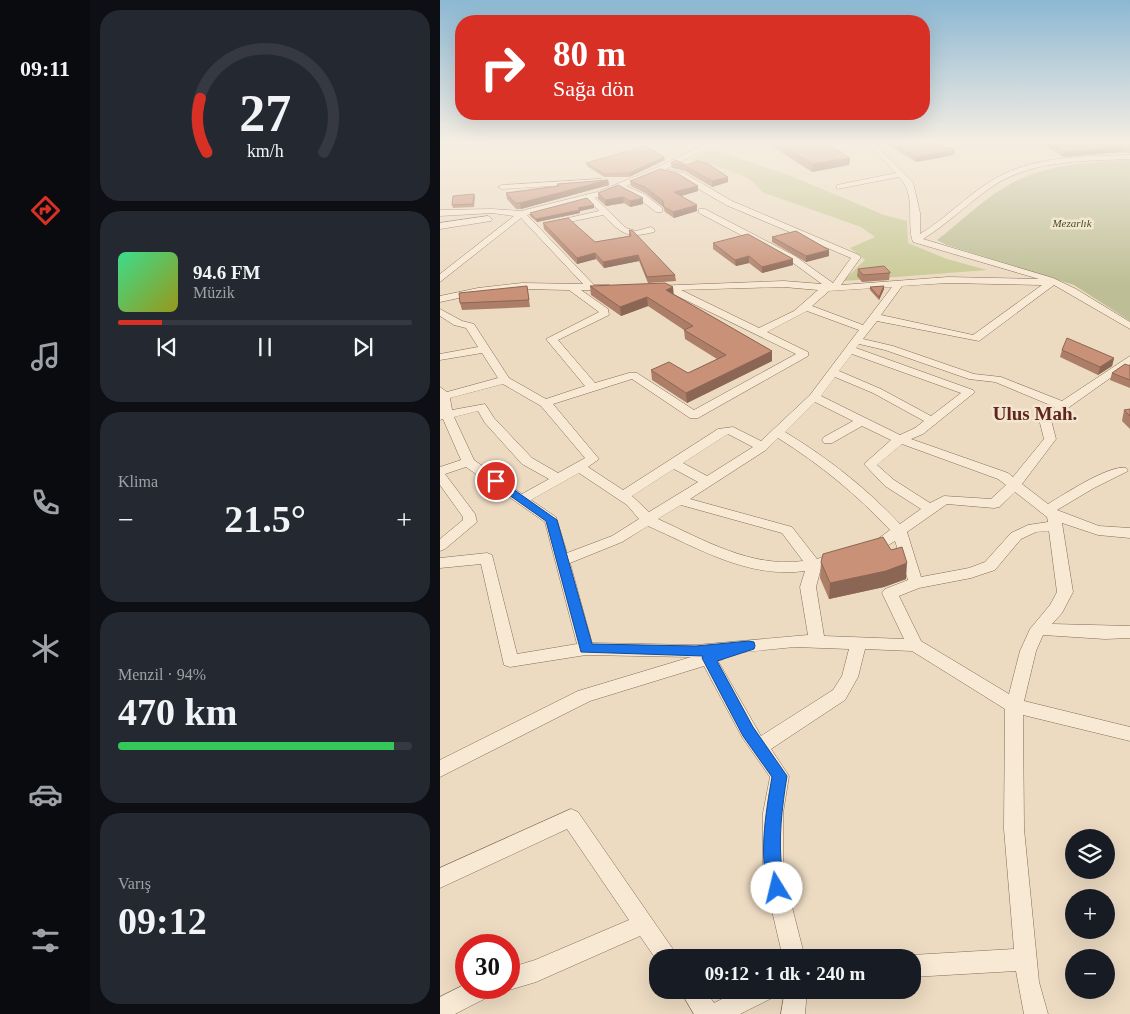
<!DOCTYPE html>
<html lang="tr">
<meta charset="utf-8">
<style>
:root{--surface:#171b24;--page:#242831;--text:#f1f3f6;--muted:#9ea1a6;--line:#363941;--accent:#d93025}
body{margin:0;font-family:"Times New Roman",serif;background:var(--page);color:var(--text);height:100vh;display:flex;flex-direction:column;font-size:19px;white-space:nowrap}
*{box-sizing:border-box;margin:0}
p{font-size:16px;color:var(--muted)}
.icon{flex:none;width:28px;height:28px;fill:none;stroke:currentColor;stroke-width:2;stroke-linecap:round;stroke-linejoin:round}
.map{position:relative;flex:1;overflow:hidden}
.panel{display:flex;flex-direction:column;gap:10px;padding:10px;background:#0d0f14;width:350px}
.panel>*{flex:none}
.top-card{position:absolute;left:15px;top:15px;width:475px;height:105px;border-radius:20px;box-shadow:0 5px 20px #0002;background:#d93025;color:#fff;overflow:hidden}
.fabs{position:absolute;left:625px;top:829px;display:grid;gap:10px}
.fabs a{display:grid;place-items:center;width:50px;height:50px;border-radius:50%;background:var(--surface);box-shadow:0 5px 20px #0002;font-size:25px}
.speed{position:absolute;left:15px;top:934px;display:flex;gap:10px;font-size:25px;font-weight:700;text-align:center}
.speed>*{display:grid;place-content:center;width:65px;height:65px;border-radius:50%;background:var(--surface);box-shadow:0 5px 20px #0002;line-height:1}
.speed .limit{border:8px solid #d22;background:#fff;color:#111}
.pin{position:absolute;display:grid;place-items:center;width:42px;height:42px;color:#fff;margin:-21px;border:2px solid #fff;border-radius:50%;box-shadow:0 1px 5px #0007}
.me{position:absolute;width:55px;margin:-28px;rotate:351deg;stroke-linejoin:round;filter:drop-shadow(0 0 4px #0008)}
.turn{display:flex;align-items:center;gap:18px;height:105px;padding:0 15px;font-size:22px}
.turn .icon{width:65px;height:65px;stroke-width:2.5}
.turn b{display:block;font-size:35px;line-height:42px}
.big{font-size:38px;font-weight:800;line-height:1.1}
.panel .tile{flex:1;display:flex;flex-direction:column;justify-content:center;gap:8px;min-width:0;padding:0 18px;border-radius:20px;background:var(--page)}
.panel .dial{align-items:center;gap:0}
.dial svg{height:130px;overflow:visible;fill:none;stroke:var(--line);stroke-width:7;stroke-linecap:round;text-anchor:middle}
.dial text{fill:var(--text);stroke:none}
.song{display:flex;align-items:center;gap:15px}
.cover{width:60px;height:60px;border-radius:8px;background:linear-gradient(135deg,hsl(150 70% 55%),hsl(60 70% 35%))}
.played{height:5px;border-radius:2px;background:linear-gradient(90deg,var(--accent) 15%,var(--line) 15%)}
.keys{display:flex;justify-content:space-around;direction:ltr}
.heat{display:flex;justify-content:space-between;align-items:center;font-size:28px;direction:ltr}
.charge{height:8px;border-radius:4px;background:linear-gradient(90deg,#34c759 94%,var(--line) 0)}
.trip{position:absolute;left:209px;top:949px;width:272px;height:50px;border-radius:20px;background:var(--surface);box-shadow:0 5px 20px #0002;font-weight:800;line-height:50px;text-align:center}
main{display:flex;flex:1;min-height:0}
.tab-bar{display:flex;flex-direction:column;width:90px;justify-content:space-around;align-items:center;background:#090b0e;color:var(--muted)}
.tab-bar .icon{width:35px;height:35px}
.tab-bar .current{color:var(--accent)}
.tab-bar b{font-size:22px;color:var(--text)}
.map>svg:first-child{display:block}
.green{fill:#c8c996}
.cemetery{fill:#bdbe95}
.lines{fill:none;stroke-linecap:round;stroke-linejoin:round}
.street-casing{stroke:#846c59;stroke-width:1}
.street{fill:#f7e9d4;fill-rule:evenodd}
.wall{fill:#ac7d67}
.shaded-wall{fill:#8c6654}
.building{fill:#c89178;stroke:#8c6654}
.route{fill:#1a73e8;stroke:#114b97}
.labels{text-anchor:middle;dominant-baseline:central;stroke-width:5;stroke-linejoin:round;paint-order:stroke}
.far-park-label{font-size:11px;font-style:italic;fill:#4a5025;stroke:#f3e6d0}
.district-label{font-size:19px;font-weight:bold;fill:#5f251e;stroke:#f3e6d0}
</style>
<main>
<nav class="tab-bar">
<b>09:11</b>
<svg class="icon current" aria-label="directions" viewBox="0 0 24 24"><path d="M12 3l9 9-9 9-9-9zM9 14v-3h6M13 9l2 2-2 2"/></svg>
<svg class="icon" aria-label="music" viewBox="0 0 24 24"><path d="M9 18V5l10-2v13"/><circle cx="6" cy="18" r="3"/><circle cx="16" cy="16" r="3"/></svg>
<svg class="icon" aria-label="phone" viewBox="0 0 24 24"><path d="M5 4h4l2 5-3 2q2 4 5 5l2-3 5 2v4C11 20 4 13 5 4z"/></svg>
<svg class="icon" aria-label="climate" viewBox="0 0 24 24"><path d="M12 3v18M4 7l16 10M4 17L20 7"/></svg>
<svg class="icon" aria-label="car" viewBox="0 0 24 24"><path d="M5 17H2v-5l4-1 3-4h7l3 4 3 1v5h-3M9 17h6M6 11h13"/><circle cx="7" cy="17" r="2"/><circle cx="17" cy="17" r="2"/></svg>
<svg class="icon" aria-label="filters" viewBox="0 0 24 24"><path d="M4 7h16M4 17h16"/><circle cx="9" cy="7" r="2"/><circle cx="15" cy="17" r="2"/></svg>
</nav>
<section class="panel">
<div class="tile dial"><svg viewBox="0 0 100 80">
<path d="M14 69A42 42 0 1 1 86 69"/>
<path d="M14 69A42 42 0 0 1 10 36" stroke="#d93025"/>
<text x="50" y="56" font-size="32" font-weight="700">27</text>
<text x="50" y="72" font-size="11">km/h</text>
</svg></div>
<div class="tile">
<div class="song"><i class="cover"></i><div><b>94.6 FM</b><p>Müzik</p></div></div>
<div class="played"></div>
<div class="keys"><svg class="icon" aria-label="previous" viewBox="0 0 24 24"><path d="M18 5L8 12l10 7zM5 5v14"/></svg><svg class="icon" aria-label="pause" viewBox="0 0 24 24"><path d="M8 5v14M16 5v14"/></svg><svg class="icon" aria-label="next" viewBox="0 0 24 24"><path d="M6 5l10 7-10 7zM19 5v14"/></svg></div>
</div>
<div class="tile"><p>Klima</p>
<div class="heat"><a>−</a><b class="big">21.5°</b><a>+</a></div>
</div>
<div class="tile"><p>Menzil · 94%</p><b class="big">470 km</b><div class="charge"></div></div>
<div class="tile"><p>Varış</p><b class="big">09:12</b></div>
</section>
<div class="map">
<svg width="690" height="1014" viewBox="0 0 690 1014">
<rect width="100%" height="100%" fill="#ecdac1"/>
<path class="green" d="M271 149 351 176 444 215 467 221 468 243 507 259 547 270 403 281 425 260 410 248 435 237 421 227 322 192C309 171 272 166 251 160Z"/>
<path class="cemetery" d="M690 160V321L634 285 507 245 497 240C522 221 546 196 574 182 609 164 651 162 690 160Z"/>
<g class="lines">
<g class="street-casing">
<path id="street" d="M268 143H278L226 169 244 173 292 201 419 255 421 257 401 285 508 277 599 279 473 242C466 222 477 195 459 177L397 189V185L456 173 426 143H434L473 182 480 213V234C505 219 524 198 548 183 588 156 643 156 690 155V159C646 161 595 160 556 184 530 201 509 223 483 239L613 278 636 289 690 322V329L614 285 539 341 437 321 423 339 453 346 534 374 561 377 622 401 690 356V364L611 420 616 439 582 484 608 504C623 495 670 464 686 468L688 471 654 488 617 510 659 526 690 528V538L658 535 622 523 633 592 622 613 612 624 690 626V638L665 639 603 635 596 651 584 701 690 727V741L583 715 584 829 599 982 608 1014H584L576 971 472 977V958H466L472 955 574 949 564 829 565 709 472 651 425 649 418 677 405 700 331 749 349 776 343 813V872L365 958H343L323 872V813L330 777 302 737 264 666 150 701 0 777V760L138 691 251 657 146 655 70 667 64 665 41 564 0 568V558L47 553 52 555 77 654 137 644 105 522 26 467 5 474 35 514 37 522 5 549 0 551V539L23 520V517L0 485V467L21 460 3 419 0 420V387L7 392 58 378 42 353 0 360V354L38 347 26 328 14 325 0 316V309L22 321 34 324 69 378 106 399 145 386 106 339 159 312 129 290 82 289 38 294 0 302V296L38 288 82 283 143 284 81 218 0 282V274L74 216 52 213 0 216V210L52 209 81 211 157 192 209 171ZM220 172 238 177 286 205 411 258 393 283 355 256 265 209H259V213L349 260 382 284 344 281 213 286V290L227 291 356 354 254 410 197 373H189L155 383 118 340 169 315 168 309 141 290 169 291 174 288 169 285H154L87 215 148 199 159 211 106 223 110 226 163 215C182 234 187 239 214 232L215 230 211 227 196 231 186 228 155 198 179 189 198 198 216 212H222V208L204 194 186 186ZM508 283 602 285 533 335 441 315 462 286ZM344 287 378 290 354 311 319 328 241 290ZM452 287 423 325 372 306 389 291ZM367 311 419 330 370 395 321 441 293 427 278 429 183 490 148 467 159 459 113 404 192 379 250 418H258L368 356V352L327 332ZM419 344 445 350 529 379 555 382 615 407 599 419 604 439 573 477 568 473 471 439 483 434 535 392 533 390 416 348ZM412 354 521 393 491 416 441 389 399 371ZM395 377 433 393 484 421 475 428 460 435 381 396ZM63 384 101 406 145 458 118 473 92 458 54 418 45 404 12 410 10 398ZM375 402 413 421 384 437 382 440 384 443H392L422 426 451 440 424 464 445 486 481 509 460 524C425 487 388 458 345 432ZM38 411 45 423 82 464 109 479 82 494 34 460 14 417ZM288 434 313 447 267 476 243 463ZM338 438C381 465 416 494 450 530L435 541 422 545 420 548 427 553 445 547 455 541 468 580 445 589 442 593 464 639 384 636 376 587 381 568 402 560 404 557 402 554 397 552 377 559 352 527 250 499 326 450ZM462 444 558 479 566 485 551 499 504 496 490 503 454 480 437 465ZM234 469 258 482 209 512 192 496ZM139 473 187 505 199 519 172 536 127 553 116 517 91 500ZM575 492 607 517 608 522 588 525 571 533 545 562 529 568 481 577 467 532 507 504 554 508 559 507ZM241 505 342 533 363 561C311 568 264 540 218 519ZM208 526C258 548 308 579 365 571L360 587 368 635 256 645 152 643 130 563 182 542ZM609 531 617 592 610 605 590 629 580 651 569 694 481 641 459 596 479 588 531 578 555 570 581 539 596 532ZM355 647 409 649 402 676 393 690 321 736 278 661 284 659 286 654Z
M161 179V183H158L62 189 58 187 62 185Z
M48 216 52 219 51 221 0 229V223Z
M131 809 138 812 239 958H218V962L200 936 96 982 69 990 62 988H69V968L95 960 189 920 127 829 0 888V868Z
M26 984V988H53L50 996 15 1014H0V997Z
M240 990H265L274 1003 300 990H335L332 998 300 1014H254Z
M345 990H367L365 1014H341Z"/>
</g>
<use href="#street" class="street"/>
</g>
<path class="wall" d="M327 143H380L410 158 409 165 372 172Z
M445 143H507L496 145 514 155 476 162Z
M602 143H690V153L682 152 623 157Z
M225 160 189 177H164L147 166 146 163Z
M231 163 247 165 288 182 272 187 245 171 232 168Z
M168 180 169 185 81 209H76L67 199 66 193 117 186V184Z
M190 181 258 191 241 196 257 205V211L234 218 225 212 223 207 205 193 191 186Z
M178 185 203 204 190 207 184 203 166 206 158 199V193Z
M34 194 35 197 34 207 13 208 12 205Z
M154 205V208L140 211V213L97 222 90 216V213Z
M103 223 155 242 189 236V230L235 275 236 281 208 283 199 261 164 268 156 259 137 264 104 229Z
M332 237 389 256 366 262 332 242Z
M273 243 353 259V265L322 273 309 263 296 266 273 249Z
M418 269 450 272 449 280 422 282 417 276Z
M87 286 90 307 22 310 20 303Z
M150 286 234 295 332 351V361L247 403 212 380 211 370 248 373 277 359 245 339 244 330 208 306 181 316 151 295Z
M430 287 444 289 439 300 430 290Z
M622 350 674 358 672 366 658 375 620 357Z
M690 366V388L670 380 672 373Z
M690 409V429L682 421 684 410Z
M381 562 466 579 444 587 389 599 380 578Z"/>
<path class="shaded-wall" d="M485 143H507L485 147Z
M683 147 682 152 623 157 624 152Z
M515 150 514 155 476 162V157Z
M224 157 225 160 189 177V173Z
M410 158 409 165 372 172 373 164Z
M288 177V182L272 187V181Z
M168 180 169 185 81 209 80 203Z
M258 186V191L234 198V192Z
M183 197 184 203 166 206 165 200Z
M203 198V204L190 207V201Z
M154 205V208L140 211V213L97 222 96 219 138 208Z
M257 205V211L234 218 233 212Z
M389 250V256L366 262V256Z
M155 253 156 259 137 264V258Z
M198 255 199 261 164 268 163 262Z
M309 256V263L296 266 295 260Z
M353 259V265L322 273V267Z
M444 286V289L439 300V297Z
M233 287 234 296 226 290Z
M207 297 208 306 181 316 180 307Z
M332 351V361L247 403 246 393Z
M674 358 672 366 658 375 660 367Z
M467 563 466 579 444 587 389 599 390 583Z"/>
<path class="building" d="M338 143H380L390 146 410 158 373 164Z
M453 143H487L515 150 476 157Z
M611 143H690V147H683L624 152Z
M205 146 224 157 189 173 164 174 146 163Z
M235 160 247 165 257 161 268 164 288 177 272 181 245 166 231 163Z
M220 169 237 173 258 186 234 192 257 205 233 212 224 207 223 201 205 187 190 181Z
M168 180 80 203H75L66 193 119 186 117 184Z
M178 185 203 198 190 201 183 197 165 200 158 193Z
M34 194 33 204 12 205 13 196Z
M147 198 154 205 138 208 140 210 96 219 90 213Z
M128 218 155 242 191 236 189 230 193 231 235 275 207 277 198 255 163 262 155 253 137 258 103 223Z
M356 231 389 250 366 256 332 237Z
M308 234 353 259 322 267 309 256 295 260 273 243Z
M444 266 450 272V273L423 275 418 269Z
M225 283 233 287 226 290 332 351 246 393 211 370 229 362 248 373 286 355 244 330 253 326 207 297 180 307 150 286Z
M87 286 89 300 20 303 19 293Z
M444 286 439 297 430 287Z
M627 338 674 358 660 367 622 350Z
M685 364 690 366V380L672 373Z
M690 409V416L684 410Z
M443 537 451 550 462 547 467 563 446 571 390 583 381 562 383 554Z"/>
<linearGradient id="sky" x2="0" y2="1"><stop stop-color="#8cb8d3"/><stop offset="0.5" stop-color="#f6eee3"/><stop offset="1" stop-color="#f6eee3" stop-opacity="0"/></linearGradient>
<rect width="690" height="285" fill="url(#sky)"/>
<path class="route" d="M56 477 117 520 152 644 256 646 309 641 314 642 315 646 314 649 277 661 313 727 347 776C342 807 338 839 342 871 343 880 347 886 343 894L337 896 331 894C317 862 326 811 332 777L303 736 262 658 263 656 141 652 106 521 52 483V478Z"/>
<g class="labels">
<g class="far-park-label">
<text x="632" y="223">Mezarlık</text>
</g>
<g class="district-label">
<text x="595" y="413">Ulus Mah.</text>
</g>
</g>
</svg>
<div class="fabs">
<a><svg class="icon" aria-label="layers" viewBox="0 0 24 24"><path d="M12 4l9 5-9 5-9-5zM3 14l9 5 9-5"/></svg></a>
<a>+</a>
<a>−</a>
</div>
<div class="speed"><div class="limit">30</div></div>
<div class="pin" style="left:56px;top:481px;background:#d93025"><svg class="icon" aria-label="arrive" viewBox="0 0 24 24"><path d="M6 21V4h12l-3 4 3 4H6"/></svg></div>
<svg class="me" style="left:337px;top:888px" viewBox="-20 -20 40 40"><circle r="19" fill="#fff"/><path d="M0-13L10 11 0 6-10 11z" fill="#1a73e8"/></svg>
<div class="trip">09:12 · 1 dk · 240 m</div>
<div class="top-card">
<div class="turn"><svg class="icon" aria-label="right" viewBox="0 0 24 24"><path d="M7 20v-9h11M14 6l5 5-5 5"/></svg><div><b>80 m</b>Sağa dön</div></div>
</div>
</div>
</main>
